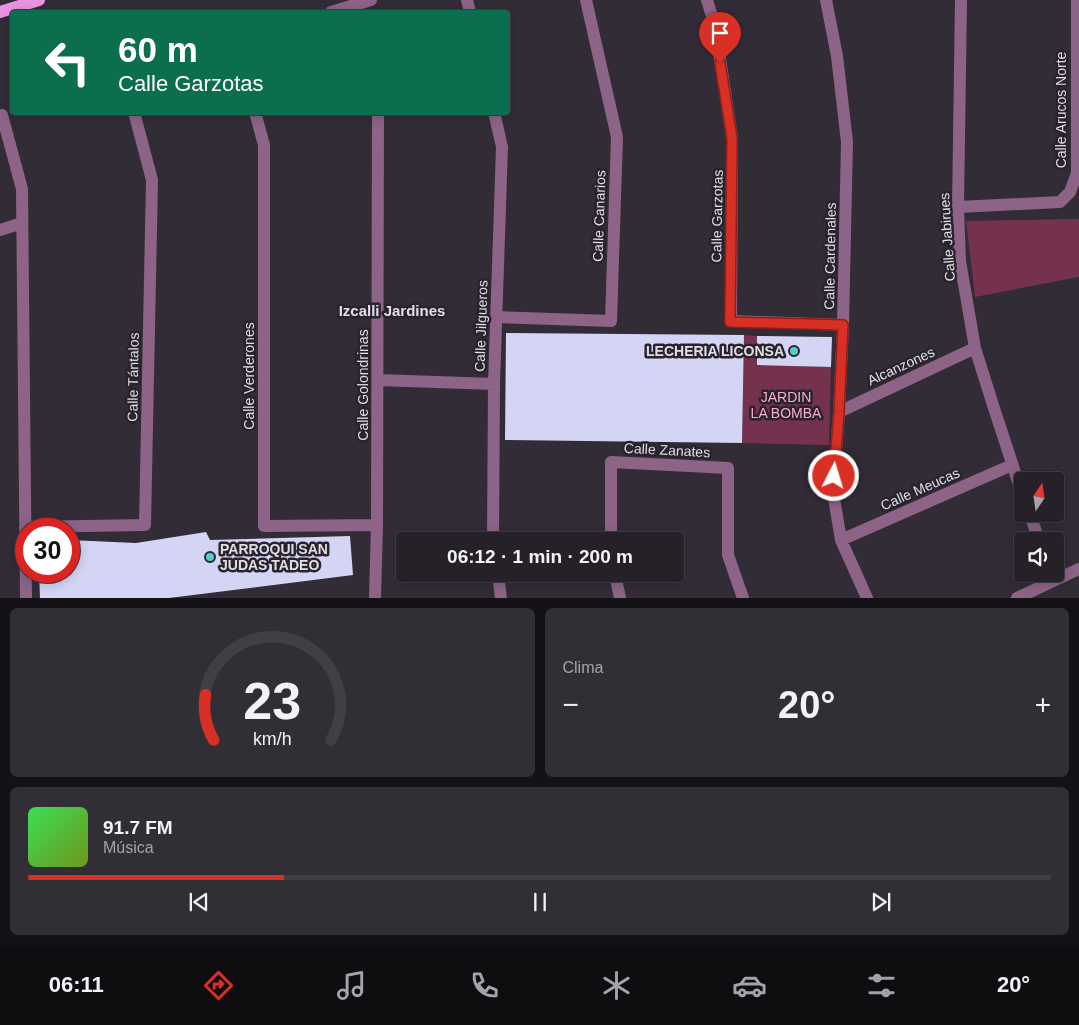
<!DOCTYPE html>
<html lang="es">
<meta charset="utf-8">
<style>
:root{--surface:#262129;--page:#322e35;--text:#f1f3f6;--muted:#a4a3a8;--line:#423e46;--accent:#d93025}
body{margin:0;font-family:Arial,sans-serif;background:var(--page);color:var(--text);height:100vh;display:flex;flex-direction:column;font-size:19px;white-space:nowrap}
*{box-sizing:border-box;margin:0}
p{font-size:16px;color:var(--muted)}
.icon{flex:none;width:28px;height:28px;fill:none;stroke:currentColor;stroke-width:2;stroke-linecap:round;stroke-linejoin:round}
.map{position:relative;height:598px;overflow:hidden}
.side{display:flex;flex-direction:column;gap:10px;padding:10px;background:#151217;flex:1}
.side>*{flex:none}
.guide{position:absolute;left:10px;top:10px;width:500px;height:105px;border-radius:5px;box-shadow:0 2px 12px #0003,0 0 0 1px var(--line);background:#0b6e4f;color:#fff;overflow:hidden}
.needle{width:32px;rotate:13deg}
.controls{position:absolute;left:1014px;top:472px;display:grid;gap:10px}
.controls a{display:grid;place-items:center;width:50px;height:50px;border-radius:5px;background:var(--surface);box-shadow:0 2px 12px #0003,0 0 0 1px var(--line);font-size:25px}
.speed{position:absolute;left:15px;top:518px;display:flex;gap:10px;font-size:25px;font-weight:700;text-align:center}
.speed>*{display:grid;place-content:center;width:65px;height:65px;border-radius:50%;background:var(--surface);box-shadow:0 2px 12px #0003,0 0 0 1px var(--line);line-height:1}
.speed .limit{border:8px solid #d22;background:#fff;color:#111}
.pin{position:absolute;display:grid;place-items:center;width:42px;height:42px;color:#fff;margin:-51px -21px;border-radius:50% 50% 50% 0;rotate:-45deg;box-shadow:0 0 5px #0007}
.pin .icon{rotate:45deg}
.me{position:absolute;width:55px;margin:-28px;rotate:5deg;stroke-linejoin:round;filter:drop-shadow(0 0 4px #0008)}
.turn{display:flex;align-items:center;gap:18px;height:105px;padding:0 25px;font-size:22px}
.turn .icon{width:65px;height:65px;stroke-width:2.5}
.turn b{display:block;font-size:35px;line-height:42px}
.big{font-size:38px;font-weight:700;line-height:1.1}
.side .tile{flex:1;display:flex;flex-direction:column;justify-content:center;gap:8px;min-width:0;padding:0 18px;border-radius:8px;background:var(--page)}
.side .dial{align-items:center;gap:0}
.dial svg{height:130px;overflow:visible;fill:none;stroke:var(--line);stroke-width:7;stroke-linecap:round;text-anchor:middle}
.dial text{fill:var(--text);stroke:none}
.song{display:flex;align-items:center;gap:15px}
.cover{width:60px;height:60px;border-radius:8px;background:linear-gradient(135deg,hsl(130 70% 55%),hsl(80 70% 35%))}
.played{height:5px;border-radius:2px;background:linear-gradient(90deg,var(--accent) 25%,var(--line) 25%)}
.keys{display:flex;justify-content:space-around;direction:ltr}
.heat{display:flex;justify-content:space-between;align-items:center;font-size:28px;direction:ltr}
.side .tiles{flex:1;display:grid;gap:10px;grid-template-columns:1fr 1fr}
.tile:last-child{grid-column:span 2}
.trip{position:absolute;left:396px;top:532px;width:288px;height:50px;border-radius:5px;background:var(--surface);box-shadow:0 2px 12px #0003,0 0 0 1px var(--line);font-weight:700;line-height:50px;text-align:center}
.tab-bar{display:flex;height:80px;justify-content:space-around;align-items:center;background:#0f0d10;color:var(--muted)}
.tab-bar .icon{width:35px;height:35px}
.tab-bar .active{color:var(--accent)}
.tab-bar b{font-size:22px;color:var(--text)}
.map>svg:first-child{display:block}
.green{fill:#74324f}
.building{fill:#d4d5f4}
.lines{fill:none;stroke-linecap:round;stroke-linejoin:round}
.minor{stroke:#8d6388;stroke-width:12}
.major{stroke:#ea94e1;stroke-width:12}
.route-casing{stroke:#8d1f18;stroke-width:12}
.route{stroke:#d93025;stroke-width:9}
.poi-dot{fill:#54cdc6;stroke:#28232d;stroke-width:2}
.labels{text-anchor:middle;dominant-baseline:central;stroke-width:5;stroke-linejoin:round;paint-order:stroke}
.street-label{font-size:14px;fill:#e1dde4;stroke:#28232d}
.poi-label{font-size:14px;font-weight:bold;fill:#e1dde4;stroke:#28232d;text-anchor:end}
.park-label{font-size:14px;fill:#ffa9cb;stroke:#28232d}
.neighbourhood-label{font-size:15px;font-weight:bold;fill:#e3ddeb;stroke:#28232d}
</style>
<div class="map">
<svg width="1079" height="598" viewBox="0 0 1079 598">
<rect width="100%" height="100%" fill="#322c37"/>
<path class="green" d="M1079 219V277L975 297 966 221Z
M744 335 757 336V365L831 367 829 445 742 443Z"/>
<path class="building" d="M506 333 744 335 742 443 505 440Z
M757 336 832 337 831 367 757 365Z
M206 532 210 540 350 536 353 575 169 598H40L39 571H69V540L136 543Z"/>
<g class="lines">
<path class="minor" d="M467 0 470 12
M707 0 715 26 732 138 731 321 843 325
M826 0 837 56 847 142 843 325 839 412 833 492 841 540 867 598
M961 0 958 207 960 261 975 348 993 405 1022 494
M331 12 371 0
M255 112 264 145V526L377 525
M2 115 22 189 26 598
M958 207 1060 202 1070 192 1077 173V0
M0 230 22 223
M496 317 611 321 617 137 586 0
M378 380 494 384
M839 412 975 348
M1030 514 1039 541
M25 527 145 525 152 180 134 112
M841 540 1012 465
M493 541 494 384 502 147 494 112
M611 541V462L728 468V555L743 598
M498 574 501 598
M615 574 620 598
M375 598 377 525 378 112
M1017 598 1079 569"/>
<path class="major" d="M0 12 39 0"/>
</g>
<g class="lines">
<g class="route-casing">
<path id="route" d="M720 63 732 138 730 322 843 325 839 412 834 476"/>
</g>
<use href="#route" class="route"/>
</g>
<g class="poi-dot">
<circle cx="794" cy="351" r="5"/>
<circle cx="210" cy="557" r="5"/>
</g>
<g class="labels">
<g class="street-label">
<text transform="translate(1061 110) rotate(-90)">Calle Arucos Norte</text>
<text transform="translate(599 216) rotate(-88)">Calle Canarios</text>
<text transform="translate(717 216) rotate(-89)">Calle Garzotas</text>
<text transform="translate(947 237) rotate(-94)">Calle Jabirues</text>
<text transform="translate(830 256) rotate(-89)">Calle Cardenales</text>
<text transform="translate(481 326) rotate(-88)">Calle Jilgueros</text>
<text transform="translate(901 366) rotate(-25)">Alcanzones</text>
<text transform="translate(249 376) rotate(-90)">Calle Verderones</text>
<text transform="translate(133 377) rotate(-89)">Calle Tántalos</text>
<text transform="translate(363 385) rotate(-90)">Calle Golondrinas</text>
<text transform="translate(667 450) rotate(3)">Calle Zanates</text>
<text transform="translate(920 489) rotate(-24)">Calle Meucas</text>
</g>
<g class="poi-label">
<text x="784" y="351">LECHERIA LICONSA</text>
<text x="220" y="549" text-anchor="start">PARROQUI SAN<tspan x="220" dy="16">JUDAS TADEO</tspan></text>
</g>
<g class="park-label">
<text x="786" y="397">JARDIN<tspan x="786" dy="16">LA BOMBA</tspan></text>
</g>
<g class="neighbourhood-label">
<text x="392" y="310">Izcalli Jardines</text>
</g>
</g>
</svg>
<div class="controls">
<a><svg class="needle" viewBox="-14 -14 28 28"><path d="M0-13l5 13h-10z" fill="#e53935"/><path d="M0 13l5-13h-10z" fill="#a4a3a8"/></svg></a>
<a><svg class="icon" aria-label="sound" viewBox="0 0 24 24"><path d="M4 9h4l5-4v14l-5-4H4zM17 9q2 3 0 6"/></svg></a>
</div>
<div class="speed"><div class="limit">30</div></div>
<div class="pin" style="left:720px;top:63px;background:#d93025"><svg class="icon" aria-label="arrive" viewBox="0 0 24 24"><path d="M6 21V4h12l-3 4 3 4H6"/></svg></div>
<svg class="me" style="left:834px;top:476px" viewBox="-20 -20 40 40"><circle r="17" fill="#d93025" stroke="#fff" stroke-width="3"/><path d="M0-11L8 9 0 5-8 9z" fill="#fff"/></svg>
<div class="trip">06:12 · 1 min · 200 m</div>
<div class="guide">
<div class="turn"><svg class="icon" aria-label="left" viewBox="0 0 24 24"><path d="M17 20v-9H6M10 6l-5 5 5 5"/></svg><div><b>60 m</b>Calle Garzotas</div></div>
</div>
</div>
<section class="side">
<div class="tiles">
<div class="tile dial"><svg viewBox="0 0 100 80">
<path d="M14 69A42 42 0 1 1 86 69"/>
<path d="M14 69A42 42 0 0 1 9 41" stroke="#d93025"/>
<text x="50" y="56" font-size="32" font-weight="700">23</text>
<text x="50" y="72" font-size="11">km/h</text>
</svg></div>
<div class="tile"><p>Clima</p>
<div class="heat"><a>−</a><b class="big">20°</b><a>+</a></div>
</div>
<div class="tile">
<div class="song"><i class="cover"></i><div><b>91.7 FM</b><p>Música</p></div></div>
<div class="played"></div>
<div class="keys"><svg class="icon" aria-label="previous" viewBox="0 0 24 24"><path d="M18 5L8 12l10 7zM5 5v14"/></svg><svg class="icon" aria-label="pause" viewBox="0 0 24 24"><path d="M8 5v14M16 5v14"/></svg><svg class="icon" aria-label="next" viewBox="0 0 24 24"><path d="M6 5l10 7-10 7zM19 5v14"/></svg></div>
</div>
</div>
</section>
<nav class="tab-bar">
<b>06:11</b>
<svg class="icon active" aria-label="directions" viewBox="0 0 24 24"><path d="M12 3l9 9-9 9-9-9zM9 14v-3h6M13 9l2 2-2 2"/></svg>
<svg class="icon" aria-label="music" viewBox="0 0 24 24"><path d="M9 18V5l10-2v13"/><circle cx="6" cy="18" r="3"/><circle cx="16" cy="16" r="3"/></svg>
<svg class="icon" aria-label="phone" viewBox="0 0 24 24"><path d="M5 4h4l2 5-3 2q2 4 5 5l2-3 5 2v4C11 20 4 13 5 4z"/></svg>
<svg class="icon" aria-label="climate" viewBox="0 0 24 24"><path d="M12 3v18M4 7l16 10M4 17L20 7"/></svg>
<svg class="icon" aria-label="car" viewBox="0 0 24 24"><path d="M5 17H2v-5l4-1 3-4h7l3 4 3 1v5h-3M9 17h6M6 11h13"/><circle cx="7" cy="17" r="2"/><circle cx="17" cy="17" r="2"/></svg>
<svg class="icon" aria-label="filters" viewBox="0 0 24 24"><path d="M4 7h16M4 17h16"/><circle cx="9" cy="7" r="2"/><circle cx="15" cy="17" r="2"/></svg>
<b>20°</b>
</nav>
